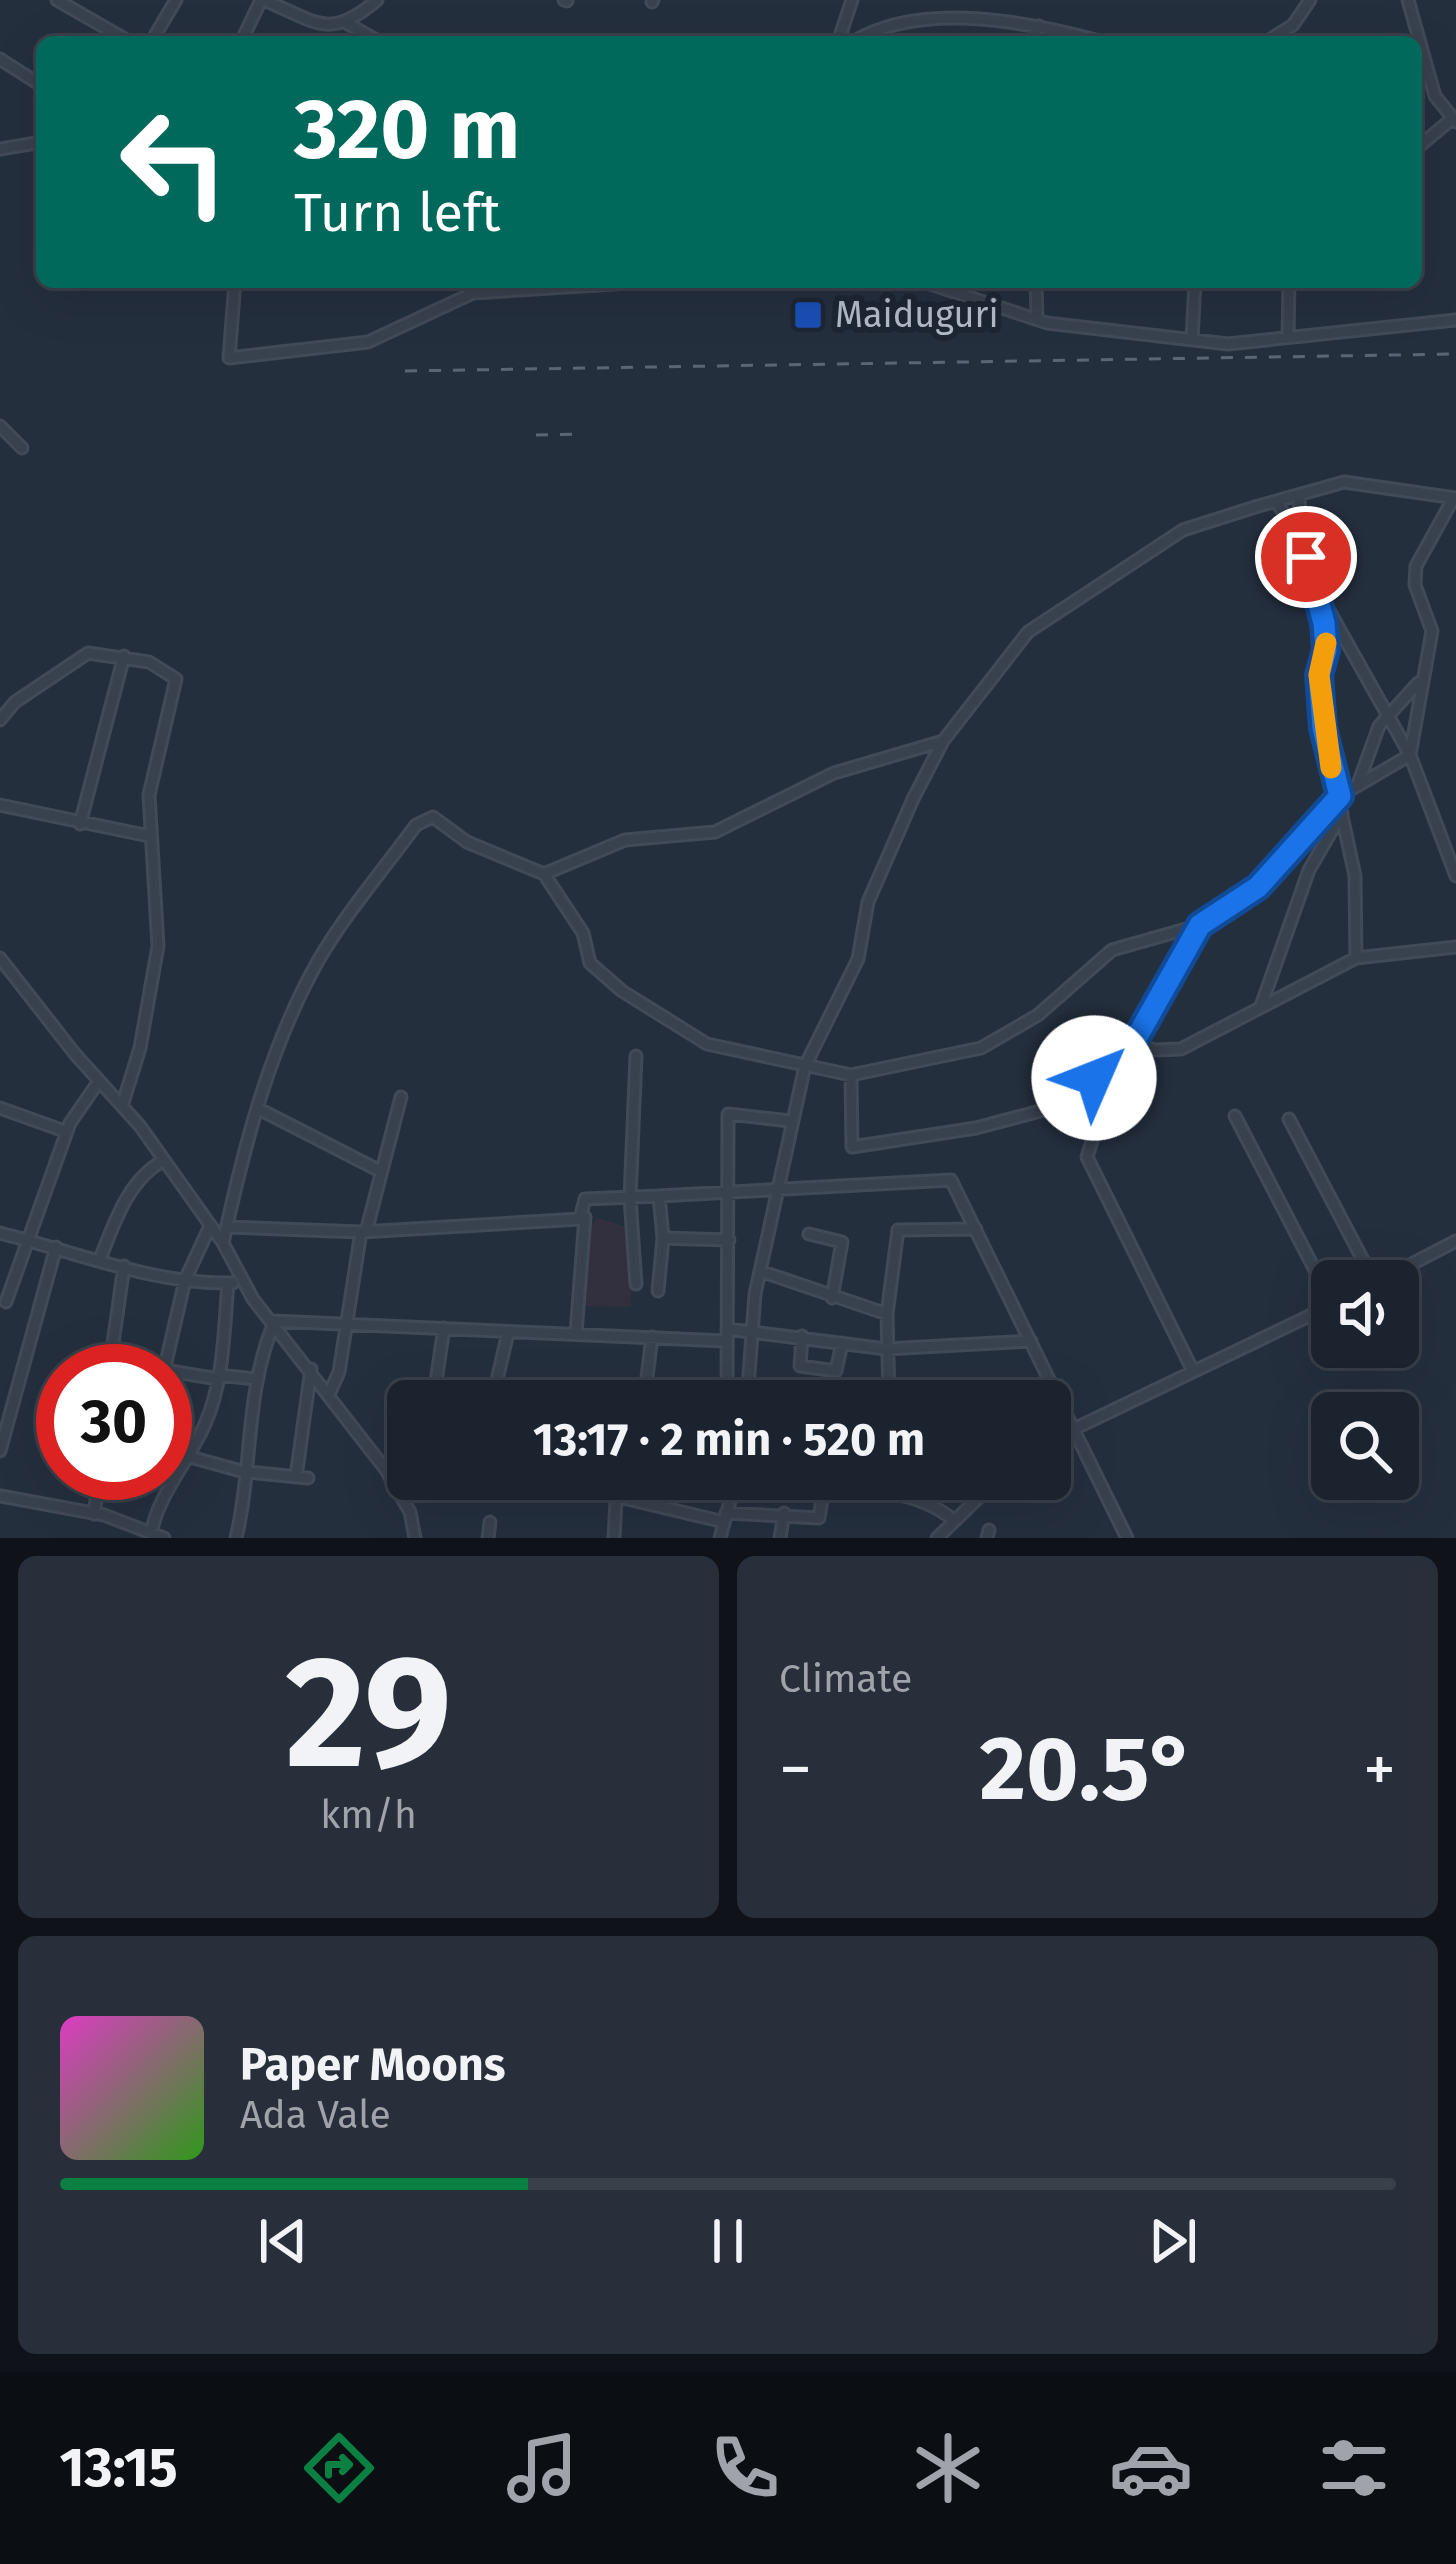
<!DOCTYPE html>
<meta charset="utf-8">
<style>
:root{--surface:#1b232e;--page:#282f3a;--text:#f1f3f6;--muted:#a0a4aa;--line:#39404a;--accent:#0b8043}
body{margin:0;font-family:"Fira Sans",sans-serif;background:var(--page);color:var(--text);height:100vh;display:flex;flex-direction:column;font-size:45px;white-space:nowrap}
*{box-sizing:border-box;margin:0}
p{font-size:39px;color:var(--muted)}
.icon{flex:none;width:66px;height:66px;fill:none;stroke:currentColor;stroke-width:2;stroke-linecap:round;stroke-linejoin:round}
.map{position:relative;height:1538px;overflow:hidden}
.drawer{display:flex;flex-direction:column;gap:18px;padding:18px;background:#0f1319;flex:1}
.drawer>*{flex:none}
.guide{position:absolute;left:36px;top:36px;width:1386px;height:252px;border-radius:18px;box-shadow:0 12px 48px #0002,0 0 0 3px var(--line);background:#00695c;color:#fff;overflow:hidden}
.buttons{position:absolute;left:1311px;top:1260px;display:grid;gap:24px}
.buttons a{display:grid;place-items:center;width:108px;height:108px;border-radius:18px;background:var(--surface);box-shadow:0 12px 48px #0002,0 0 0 3px var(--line);font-size:60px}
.speed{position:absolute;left:36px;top:1344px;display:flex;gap:24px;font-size:60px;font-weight:700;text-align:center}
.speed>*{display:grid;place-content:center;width:156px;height:156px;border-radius:50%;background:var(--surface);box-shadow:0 12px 48px #0002,0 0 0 3px var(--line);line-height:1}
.speed .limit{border:18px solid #d22;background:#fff;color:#111}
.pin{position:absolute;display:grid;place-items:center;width:102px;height:102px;color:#fff;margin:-51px;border:6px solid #fff;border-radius:50%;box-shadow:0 3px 12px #0007}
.me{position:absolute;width:132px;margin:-66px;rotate:46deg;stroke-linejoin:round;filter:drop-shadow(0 0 9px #0008)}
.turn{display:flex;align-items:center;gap:42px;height:252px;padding:0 60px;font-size:54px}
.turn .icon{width:156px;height:156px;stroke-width:2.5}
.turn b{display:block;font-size:84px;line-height:102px}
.big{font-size:90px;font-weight:700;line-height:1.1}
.drawer .widget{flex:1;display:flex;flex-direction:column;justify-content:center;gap:18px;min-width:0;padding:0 42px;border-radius:18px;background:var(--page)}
.drawer .dial{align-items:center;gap:0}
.dial b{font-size:156px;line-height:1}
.song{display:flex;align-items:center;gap:36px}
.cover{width:144px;height:144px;border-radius:18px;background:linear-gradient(135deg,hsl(310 70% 55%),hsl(110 70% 35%))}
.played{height:12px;border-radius:6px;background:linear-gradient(90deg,var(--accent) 35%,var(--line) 35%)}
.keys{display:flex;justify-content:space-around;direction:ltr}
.heat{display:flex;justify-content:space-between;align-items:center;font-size:66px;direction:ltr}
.drawer .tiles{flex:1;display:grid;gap:18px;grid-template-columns:1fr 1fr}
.widget:last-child{grid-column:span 2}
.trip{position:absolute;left:387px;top:1380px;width:684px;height:120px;border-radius:18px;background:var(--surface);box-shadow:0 12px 48px #0002,0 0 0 3px var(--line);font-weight:700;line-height:120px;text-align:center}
.menu{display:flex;height:192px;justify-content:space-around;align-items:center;background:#0b0e12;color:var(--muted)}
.menu .icon{width:84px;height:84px}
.menu .selected{color:var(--accent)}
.menu b{font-size:54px;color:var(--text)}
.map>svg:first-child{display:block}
.medical{fill:#32303f}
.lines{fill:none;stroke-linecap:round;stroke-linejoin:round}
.minor-casing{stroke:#414a57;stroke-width:15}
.minor{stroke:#38414e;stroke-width:9}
.rail{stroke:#5a6575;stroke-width:3;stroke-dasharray:12 12;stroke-linecap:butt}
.route-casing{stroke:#114b97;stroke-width:30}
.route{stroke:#1a73e8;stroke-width:21}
.slow{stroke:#f59e0b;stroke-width:21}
.transit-dot{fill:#1a4fb4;stroke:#1d2633;stroke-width:4.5}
.labels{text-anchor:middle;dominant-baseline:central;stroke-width:12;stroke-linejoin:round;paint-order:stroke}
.poi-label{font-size:36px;fill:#b4bcc9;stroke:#1d2633;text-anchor:start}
</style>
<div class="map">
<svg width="1456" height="1538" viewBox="0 0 1456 1538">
<rect width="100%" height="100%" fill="#242f3e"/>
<path class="medical" d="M597 1218 634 1229 631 1307 581 1306 587 1232Z"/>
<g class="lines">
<g class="minor-casing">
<path id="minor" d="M57 0 130 42
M264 0C317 22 329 41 377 0
M564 0 567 1
M1408 0 1435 96 1456 122
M652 2 653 0
M348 24 380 42
M151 42 176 0
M241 42 261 0
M838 42 852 0
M853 42C922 0 1029 22 1103 42
M1026 42 1039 26
M1266 42 1293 25 1310 0
M0 59 42 86
M0 149 42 142
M1416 149 1453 118
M235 282 229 358 368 342 473 293 645 282
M924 282 1047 323 1228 344 1456 320
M1036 282 1037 317
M1288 337 1289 282
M1192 339 1195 282
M0 426 22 448
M1299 495 1301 540 1324 623 1319 675 1323 728 1355 876 1356 958
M1276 501 1301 540
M1318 591 1410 755 1456 876
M0 720 15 702 88 653 149 662 176 679 149 795 158 946 140 1048 122 1106
M1410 755 1432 631 1415 585 1416 566 1453 499
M1358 784 1379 726 1418 683
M0 805 149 836
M80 824 124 656
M544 874 625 840 715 832 834 773 943 741
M0 958 75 1054 140 1126 223 1243 253 1299 386 1470 410 1512 415 1538
M1261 1006 1309 870 1342 813
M1130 1043 1155 1050 1181 1049 1356 958 1456 947
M851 1075 852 1147 976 1128 1044 1110 1075 1074 1112 1081
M0 1108 67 1132
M259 1109 380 1171
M1235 1116 1332 1303
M1289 1119 1374 1281
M659 1196 951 1180 1127 1538
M227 1227 361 1232 580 1219 585 1199 659 1196 663 1238 729 1240
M366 1232 401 1097
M0 1233C75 1252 155 1285 233 1283
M809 1234 842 1242 832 1298
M223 1243C244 1147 269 1048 318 961 346 913 383 870 416 825L433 817 467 842 544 874 583 933 590 963 622 991 707 1044 851 1075 981 1048 1038 1015 1112 950 1200 925
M100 1259C115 1221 128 1180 164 1160
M760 1271 887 1314
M1379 1281 1456 1241
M636 1284 630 1198 636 1056
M658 1291 663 1238
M6 1302 70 1123 99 1081
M273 1321 725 1341
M727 1329 886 1349 1031 1341
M576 1333 585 1217
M802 1336 800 1366 836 1371 842 1343
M1192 1369 1087 1157 1116 1065 1166 990 1200 925 1258 887 1340 796 1410 755
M164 1370 218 1379
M109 1371 124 1266
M164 1371 185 1280 210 1226
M218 1375 256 1379
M330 1392 339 1372 361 1232
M747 1398 772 1401
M433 1401 444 1328
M492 1401 508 1333
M644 1401 652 1337
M727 1401 728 1114 790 1121
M747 1401 755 1294 805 1066 858 959 868 902 913 799 943 741 1028 632 1183 530 1255 507 1344 482 1456 498
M889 1401 887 1314 898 1230 976 1229
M1050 1432 1074 1429 1332 1305
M165 1450 248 1473
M0 1451 56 1247
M248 1472 308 1478
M296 1477 311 1369
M526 1479 587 1488
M693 1484 694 1479
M0 1496 104 1515 164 1538
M619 1497 724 1522
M726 1513 819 1518 823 1494C865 1484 921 1493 955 1521
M94 1514 100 1473
M151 1534C158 1494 188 1463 205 1424 224 1382 224 1329 228 1283
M236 1538C253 1467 245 1391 274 1323
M488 1538 490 1522
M614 1538 616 1500 626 1479
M720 1538 736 1479
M780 1538 784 1513
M937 1538 998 1479
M987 1538 989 1530"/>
</g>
<use href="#minor" class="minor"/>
<path class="rail" d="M405 371 1456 354
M536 435 584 434"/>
</g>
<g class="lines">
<g class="route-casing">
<path id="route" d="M1094 1078 1112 1081 1200 925 1258 887 1340 796 1323 728 1319 675 1326 650 1324 623 1306 557"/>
</g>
<use href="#route" class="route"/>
<path class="slow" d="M1326 643 1319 675 1331 768"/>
</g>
<rect class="transit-dot" x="793" y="300" width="30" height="30" rx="6"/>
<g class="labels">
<g class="poi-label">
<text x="835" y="315">Maiduguri</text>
</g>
</g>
</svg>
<div class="buttons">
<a><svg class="icon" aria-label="sound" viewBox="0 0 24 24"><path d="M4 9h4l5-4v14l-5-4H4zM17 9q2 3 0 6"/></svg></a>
<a><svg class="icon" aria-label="search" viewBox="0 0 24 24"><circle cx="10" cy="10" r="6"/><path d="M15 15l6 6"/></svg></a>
</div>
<div class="speed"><div class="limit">30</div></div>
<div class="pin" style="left:1306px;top:557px;background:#d93025"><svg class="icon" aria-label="arrive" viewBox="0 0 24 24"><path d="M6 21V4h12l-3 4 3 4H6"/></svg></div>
<svg class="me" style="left:1094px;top:1078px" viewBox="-20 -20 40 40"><circle r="19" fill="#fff"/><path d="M0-13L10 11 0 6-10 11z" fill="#1a73e8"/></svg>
<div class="trip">13:17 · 2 min · 520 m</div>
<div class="guide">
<div class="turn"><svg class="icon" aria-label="left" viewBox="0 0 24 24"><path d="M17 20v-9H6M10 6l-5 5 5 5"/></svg><div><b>320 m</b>Turn left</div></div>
</div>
</div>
<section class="drawer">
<div class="tiles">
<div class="widget dial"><b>29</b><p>km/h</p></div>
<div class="widget"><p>Climate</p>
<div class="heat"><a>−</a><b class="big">20.5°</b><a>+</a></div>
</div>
<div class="widget">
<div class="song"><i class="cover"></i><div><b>Paper Moons</b><p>Ada Vale</p></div></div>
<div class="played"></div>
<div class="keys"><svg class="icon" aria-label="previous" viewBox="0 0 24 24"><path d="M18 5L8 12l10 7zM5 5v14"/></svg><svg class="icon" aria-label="pause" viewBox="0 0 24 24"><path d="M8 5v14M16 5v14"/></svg><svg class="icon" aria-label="next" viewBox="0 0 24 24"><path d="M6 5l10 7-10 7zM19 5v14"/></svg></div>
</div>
</div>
</section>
<nav class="menu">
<b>13:15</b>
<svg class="icon selected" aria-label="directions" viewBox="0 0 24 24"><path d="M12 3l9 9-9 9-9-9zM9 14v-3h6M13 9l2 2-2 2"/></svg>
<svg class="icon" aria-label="music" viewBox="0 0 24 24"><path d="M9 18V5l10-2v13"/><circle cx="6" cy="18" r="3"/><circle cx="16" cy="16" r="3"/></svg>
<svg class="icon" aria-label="phone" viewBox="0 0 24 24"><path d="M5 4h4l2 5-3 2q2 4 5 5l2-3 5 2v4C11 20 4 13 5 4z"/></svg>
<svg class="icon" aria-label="climate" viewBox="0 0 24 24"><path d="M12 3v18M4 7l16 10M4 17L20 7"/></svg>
<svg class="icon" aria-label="car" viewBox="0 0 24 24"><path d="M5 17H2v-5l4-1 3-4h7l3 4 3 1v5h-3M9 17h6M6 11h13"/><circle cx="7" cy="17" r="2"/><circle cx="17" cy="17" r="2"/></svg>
<svg class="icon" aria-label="filters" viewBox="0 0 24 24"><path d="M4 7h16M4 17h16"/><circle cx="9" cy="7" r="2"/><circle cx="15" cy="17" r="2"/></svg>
</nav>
